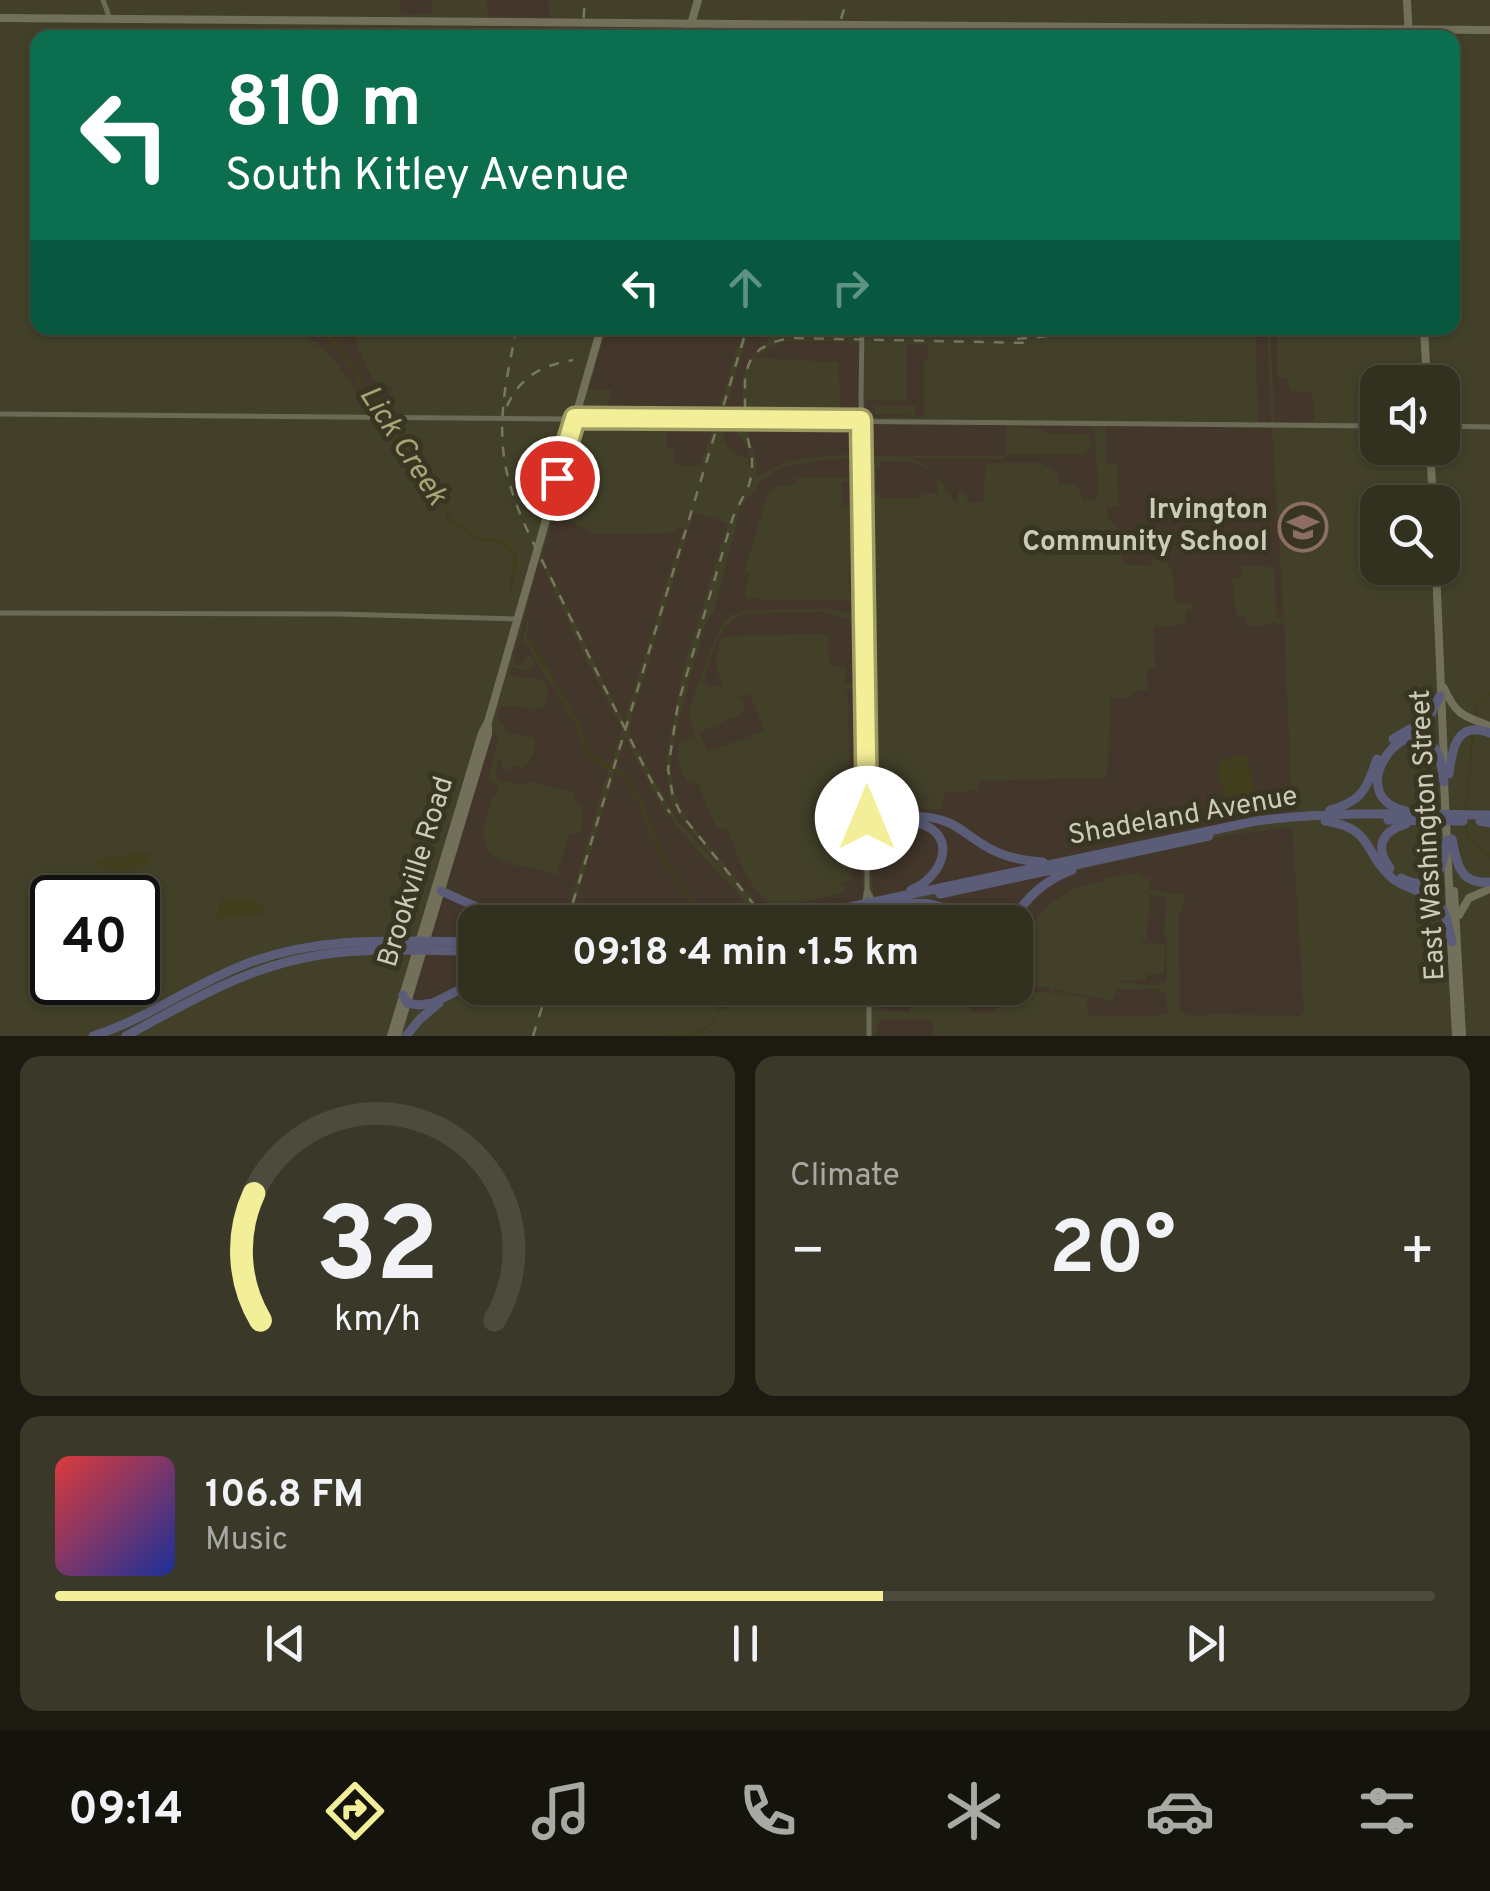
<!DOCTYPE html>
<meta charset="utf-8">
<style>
:root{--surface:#32301f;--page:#3a3828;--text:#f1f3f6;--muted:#a8a9a4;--line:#4d4b3d;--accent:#f3ee98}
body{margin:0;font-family:Overpass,sans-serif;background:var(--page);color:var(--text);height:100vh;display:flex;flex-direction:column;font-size:38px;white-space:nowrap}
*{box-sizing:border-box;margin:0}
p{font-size:32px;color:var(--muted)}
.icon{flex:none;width:55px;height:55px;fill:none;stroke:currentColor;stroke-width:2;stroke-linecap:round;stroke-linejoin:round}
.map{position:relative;height:1036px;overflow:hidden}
.side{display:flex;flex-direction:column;gap:20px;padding:20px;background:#1c1a11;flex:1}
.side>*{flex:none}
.top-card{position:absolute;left:30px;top:30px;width:1430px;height:305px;border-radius:20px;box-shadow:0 2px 8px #0004,0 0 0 2px var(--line);background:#0b6e4f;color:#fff;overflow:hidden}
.controls{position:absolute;left:1360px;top:365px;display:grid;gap:20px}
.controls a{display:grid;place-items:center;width:100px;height:100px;border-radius:20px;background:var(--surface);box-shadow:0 2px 8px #0004,0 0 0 2px var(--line);font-size:50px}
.speed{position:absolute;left:30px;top:875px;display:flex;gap:20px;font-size:50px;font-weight:700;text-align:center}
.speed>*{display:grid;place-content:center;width:130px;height:130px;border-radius:50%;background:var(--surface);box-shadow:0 2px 8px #0004,0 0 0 2px var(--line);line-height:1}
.speed .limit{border:5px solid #111;border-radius:15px;background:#fff;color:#111}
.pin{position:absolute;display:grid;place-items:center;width:85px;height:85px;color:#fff;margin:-42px;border:5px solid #fff;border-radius:50%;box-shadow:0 2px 10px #0007}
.me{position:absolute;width:110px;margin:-55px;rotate:0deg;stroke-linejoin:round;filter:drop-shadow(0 0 8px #0008)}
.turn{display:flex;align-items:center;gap:35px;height:210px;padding:0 30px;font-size:45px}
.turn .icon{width:130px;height:130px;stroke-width:2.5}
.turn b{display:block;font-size:70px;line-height:85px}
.lanes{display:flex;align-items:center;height:95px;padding:0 30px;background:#0003;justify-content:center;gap:50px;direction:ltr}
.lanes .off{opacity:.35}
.big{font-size:75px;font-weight:700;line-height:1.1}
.side .widget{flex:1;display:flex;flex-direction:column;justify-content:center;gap:15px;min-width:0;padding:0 35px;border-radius:20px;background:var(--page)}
.side .dial{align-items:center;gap:0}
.dial svg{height:260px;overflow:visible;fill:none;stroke:var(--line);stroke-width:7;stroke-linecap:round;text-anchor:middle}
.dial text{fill:var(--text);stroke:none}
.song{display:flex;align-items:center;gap:30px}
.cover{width:120px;height:120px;border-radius:15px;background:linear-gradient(135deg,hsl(0 70% 55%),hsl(230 70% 35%))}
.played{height:10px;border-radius:5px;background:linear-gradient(90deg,var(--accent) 60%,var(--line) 60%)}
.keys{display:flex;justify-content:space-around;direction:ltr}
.heat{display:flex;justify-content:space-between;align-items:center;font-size:55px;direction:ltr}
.side .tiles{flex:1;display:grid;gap:20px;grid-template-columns:1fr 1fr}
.widget:last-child{grid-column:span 2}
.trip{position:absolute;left:458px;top:905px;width:575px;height:100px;border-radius:20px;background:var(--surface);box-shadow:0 2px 8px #0004,0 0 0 2px var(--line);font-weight:700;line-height:100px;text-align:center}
.dock{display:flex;height:160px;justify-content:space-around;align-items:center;background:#14130c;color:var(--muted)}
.dock .icon{width:70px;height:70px}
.dock .current{color:var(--accent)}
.dock b{font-size:45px;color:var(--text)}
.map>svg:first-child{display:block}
.green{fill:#43362b}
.water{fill:#403e1c}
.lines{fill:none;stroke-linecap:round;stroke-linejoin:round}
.stream{stroke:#403e1c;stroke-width:2.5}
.minor{stroke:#6b6a57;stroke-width:5}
.major{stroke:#72705b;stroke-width:8}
.highway{stroke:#5b5c78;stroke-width:9}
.rail{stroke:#797760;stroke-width:2.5;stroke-dasharray:10 10;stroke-linecap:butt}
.route-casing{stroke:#9e9b63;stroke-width:25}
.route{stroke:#f3ee98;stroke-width:18}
.labels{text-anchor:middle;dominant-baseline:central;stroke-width:10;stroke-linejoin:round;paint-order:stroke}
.poi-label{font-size:28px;font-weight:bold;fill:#cccbba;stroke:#383622;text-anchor:end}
.street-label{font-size:28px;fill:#cccbba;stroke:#383622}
.water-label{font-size:30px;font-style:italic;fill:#a8a476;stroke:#383622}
</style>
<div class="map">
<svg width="1490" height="1036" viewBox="0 0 1490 1036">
<rect width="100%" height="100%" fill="#424029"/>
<path class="green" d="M400 0H431L433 14 402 15 399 9Z
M487 0H548L550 18 488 16Z
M238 328H351L356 338 358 348 374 382 392 388 386 401V412L368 413C352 383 330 342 294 333 276 329 256 329 238 328Z
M606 328 629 329 630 328H744L716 415 605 414 612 390 589 389Z
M982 328H1081C1051 337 1021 337 989 338L986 335 937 337 982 331Z
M1255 328H1267L1271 422H1258Z
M1270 328H1277V377L1288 378 1289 391 1312 392 1314 420 1312 422H1275Z
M748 335 768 336 769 341C740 358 741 387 743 417H723Z
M786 341 861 343 858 416H813L810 412 809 409 840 408 839 362 755 358 771 346Z
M928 344V360L924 361V418L915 417 916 406H875V414L911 415V417H868L866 415 865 402 868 399 894 401 896 403 897 401H907V345Z
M667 422 715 423 701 465H674V448L667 447Z
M758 423 854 424 858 428V455C821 455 787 457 756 478V460L747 428 750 424Z
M728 424 732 425 748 448 751 467 748 466 749 459C731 455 716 442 728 424Z
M874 424 1006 425V455H1085L1092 445 1088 434 1046 433 1045 430 1011 427 1014 426H1088L1095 431 1098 497 1093 500 1083 501 1077 485 1058 484V472L1041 463H985L984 502 968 503 966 492H958V503H955C941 483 935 465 909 458L1005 459 1006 456H866V429L869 425Z
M1113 426 1272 428 1284 621 1277 617 1274 567 1242 566V578L1232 579 1236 615H1245L1246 625 1266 626V623H1284L1292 814 1233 822 1048 860 1002 852 959 825 879 815 874 809 875 803H882L883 810 943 809 944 792 978 791V781L1103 778 1107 774 1111 698 1130 699 1131 692 1148 690 1147 669 1155 667 1154 627 1175 626 1176 623 1185 624 1186 611H1192V604L1178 603 1174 600C1173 580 1178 560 1151 559L1152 565H1127L1122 560 1123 533 1109 520 1106 507 1118 506 1117 465 1106 464V428Z
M857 458 858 475 856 477 795 478 796 484 779 486 768 493 746 565 745 571 750 574 744 590 746 597 766 600H857L861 604V612L857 615 829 609H810L747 610 731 615 719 629 688 711 695 738 679 742 678 755 676 757 687 782 691 784 697 781 715 825H717L721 829 727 828C739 858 747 890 775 908L844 893 843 883 852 880 851 831H842V827L861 828 863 899 772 921 690 823 675 795 672 783 671 762 678 722 706 622 714 611 741 506 756 490 758 483C771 474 788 460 804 465L814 461Z
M880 461C903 461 920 460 938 478V493H921V498H879V495H876V469L880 468Z
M854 481 859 485 860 532 852 534V510L849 506 842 507 841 482Z
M694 512 728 523 682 674 666 759 670 799 680 817 723 871 677 820 628 732Z
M555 514 595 534 671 533 684 526 624 722 542 555Z
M855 540 860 543 861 591 855 596 849 593V559Z
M538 563 542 566 578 643 622 729 611 766 595 757 587 747 579 722 545 662C542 660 529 641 527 637L529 623 527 620 523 641C533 651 536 663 544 674 555 688 564 705 573 721 587 745 581 754 609 768L564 922H515L454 894 447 882 490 740 495 733 499 736 489 777 492 782 498 786 496 795H493L482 834 484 835C484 862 514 865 533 868 541 869 549 873 557 875L569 833 580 834C583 821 587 808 574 799V793L530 781 528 784 521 783 517 785 499 780 495 775 498 759H503L501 769 509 771 511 765 522 768C531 760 539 751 533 737L506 733 504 726 497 716 500 706H517L531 710 536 707 543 709 548 694 547 685 542 680 512 676 509 673 513 667 526 672 534 668 533 658 527 655 522 665H515L513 661Z
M822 612 860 622 861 654 858 684H845V666H829L828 634 730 636 721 640C713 661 715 665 723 686L708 687 703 682C712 658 717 622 745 614Z
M845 689H858L860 691 862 785 859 815 841 817 839 814 850 810 848 693 845 692Z
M750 695 765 730 709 752 699 732 740 715 744 711 743 698 736 696Z
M625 737 658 800 680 831 752 909 746 922H707C693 900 675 880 664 856 649 825 645 790 616 768Z
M615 770 627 779 632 786 662 860 704 922H570Z
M915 821H938L1028 865 923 888 936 876 941 840Z
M916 826C927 829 936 836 939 847 948 879 896 893 873 897 873 872 867 846 885 827Z
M1292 826 1304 1011 1301 1016 1205 1014V1016L1187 1015 1180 1012 1179 915 1185 900 1184 895 1149 890V878H1141L1140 872 1104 878V881C1058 887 1040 911 1015 946V922L1034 896 1068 873 1223 836Z
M1062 869 1010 922H963L931 901V899Z
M443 894 508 922H475V938L430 937Z
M1150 894 1166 898 1164 933 1167 937V977L1164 983C1150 988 1136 983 1122 982V980H1146L1147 974H1164L1165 944 1141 943V940L1147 939Z
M904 906 941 908 958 922H875V911Z
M426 954H475V979L426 1002 410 1000Z
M1017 987H1049L1050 991H1055L1056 989 1112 1001 1118 989H1159L1166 995 1168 1012 1153 1016H1091L1088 1012 1087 997 1070 996V993L1025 992 1021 996 1013 989Z
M875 988H921L914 996 909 1012 877 1009Z
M982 988H1000L999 1007 992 1013 971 1012 970 1007 979 1006Z
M879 1020H933V1036H875Z"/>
<path class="water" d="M318 328H323C333 339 346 351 353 365 366 387 374 413 390 434 411 461 442 484 449 517 458 524 466 530 476 535 489 541 513 536 516 556 519 569 510 582 513 596L512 598C506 583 516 568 513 553L500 543 478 540 447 519 442 500 428 485 418 468 386 435 367 405 352 370 340 352Z
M527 620V637C529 641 543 660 545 661 553 683 569 701 579 722 584 734 584 746 594 756 605 767 622 766 631 781 647 804 652 833 665 858 676 881 693 901 707 922H704L662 860 643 809 627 779 593 760 581 743 575 723 543 665 526 640Z
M1245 755 1247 756 1256 803 1227 809 1219 773V762L1234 756Z
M149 852C149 855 150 858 149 861 145 871 107 872 99 867 96 865 96 862 94 859Z
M225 898H255L264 909 263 914 256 917 238 916 218 920 215 917 221 900Z"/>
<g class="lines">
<path class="stream" d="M1475 717 1476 705 1490 694
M1466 810 1473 733
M1466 824 1468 839 1490 856
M717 1012 719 1008H727L735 1001 738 988
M665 1036H682
M690 1036C700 1032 711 1028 715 1017"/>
<path class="minor" d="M103 0 110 19
M855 26V38
M862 328 861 395 867 804
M0 414 1378 426
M1442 426 1490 427
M0 613 339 614 518 619
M867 820V889C864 900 864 912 868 922
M868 891 871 897 869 920
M869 1036V990"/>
<path class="major" d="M1407 0 1409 38
M0 18 1490 30
M687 38 698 0
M1424 328 1427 382
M1430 448 1433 502
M1436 568 1444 762
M1444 688C1456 715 1463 716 1490 726
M1444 781 1451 927
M1454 891 1462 1036
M1459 915 1469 898 1490 889
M1451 941 1456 1036
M391 1036 482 733 488 722 601 328
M397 1036 488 734V727"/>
<path class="highway" d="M1393 739 1429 718 1440 696
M1449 774C1452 748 1457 720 1490 733
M867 804 871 812 879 818
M1330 810C1363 801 1366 789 1377 759
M1406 811C1342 797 1402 711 1432 745 1441 754 1442 770 1444 782
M1388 820 1463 821
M867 821C887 814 928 814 947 822 960 827 970 837 982 844 1000 856 1021 861 1043 862
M1325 821C1375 828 1363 854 1393 879 1407 890 1429 891 1440 905 1448 916 1449 930 1452 942
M1480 821 1490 823
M1452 839C1457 863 1459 885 1490 882
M867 849 875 833 888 823C898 823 911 821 921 824 959 836 942 878 911 890
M1390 868C1374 847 1382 831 1406 824
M1401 878C1437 896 1443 868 1447 840
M441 891 510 922
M940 894 1209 836
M893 904C918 903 944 899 961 922
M779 922 1256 821C1334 811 1412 814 1490 815
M1012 922C1026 897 1045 880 1072 870
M869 991 871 988
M403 995 407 1003 419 1005 433 1003 475 982
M93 1036C147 1019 193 984 246 964 320 935 397 941 475 942
M126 1036C183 1005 240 971 304 958 360 946 418 951 475 951
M406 1036 420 1019 439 1003"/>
<path class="rail" d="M582 38 585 0
M835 38 847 0
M517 328C508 370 498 412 504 457 511 507 539 553 561 598 591 661 622 723 653 784L670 813
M1017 339 1062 335 1085 328
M507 406C520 377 542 365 573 360
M567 922 747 328
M768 922 681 814 673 797 668 769 678 704 733 517 749 485 752 473V458L745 425V375L750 361 760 349 774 342 789 338 1031 343
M829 988 841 1000
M533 1036 548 988"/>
</g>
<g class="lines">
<g class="route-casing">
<path id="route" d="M557 478 575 418 861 420 867 818"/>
</g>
<use href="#route" class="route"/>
</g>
<defs>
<g id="school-ring" transform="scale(2.5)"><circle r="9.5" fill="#383622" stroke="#8d6e63" stroke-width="1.5"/><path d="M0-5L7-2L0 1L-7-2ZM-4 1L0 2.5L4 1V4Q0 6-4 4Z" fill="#8d6e63"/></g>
</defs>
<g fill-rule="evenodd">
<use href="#school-ring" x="1303" y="527"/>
</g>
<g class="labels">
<g class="poi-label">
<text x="1268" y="511">Irvington<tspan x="1268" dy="32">Community School</tspan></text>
</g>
<g class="street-label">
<text transform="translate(1183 817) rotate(-10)">Shadeland Avenue</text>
<text transform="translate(1429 835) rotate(-93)">East Washington Street</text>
<text transform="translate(417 872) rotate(-73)">Brookville Road</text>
</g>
<g class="water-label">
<text transform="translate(402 446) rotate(57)">Lick Creek</text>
</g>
</g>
</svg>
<div class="controls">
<a><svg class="icon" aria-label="sound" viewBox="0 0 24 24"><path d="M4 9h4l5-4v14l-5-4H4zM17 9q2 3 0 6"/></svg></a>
<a><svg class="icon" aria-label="search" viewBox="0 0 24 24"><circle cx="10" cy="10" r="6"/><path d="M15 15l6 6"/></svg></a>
</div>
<div class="speed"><div class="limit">40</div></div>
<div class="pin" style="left:557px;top:478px;background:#d93025"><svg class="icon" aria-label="arrive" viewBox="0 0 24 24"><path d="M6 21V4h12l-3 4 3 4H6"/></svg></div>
<svg class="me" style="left:867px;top:818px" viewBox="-20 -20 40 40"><circle r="19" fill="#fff"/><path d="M0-13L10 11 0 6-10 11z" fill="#f3ee98"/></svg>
<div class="trip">09:18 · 4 min · 1.5 km</div>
<div class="top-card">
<div class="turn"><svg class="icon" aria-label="left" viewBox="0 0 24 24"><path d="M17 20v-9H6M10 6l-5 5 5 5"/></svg><div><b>810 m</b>South Kitley Avenue</div></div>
<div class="lanes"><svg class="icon" aria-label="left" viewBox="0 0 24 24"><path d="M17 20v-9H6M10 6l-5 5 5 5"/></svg><svg class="icon off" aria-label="ahead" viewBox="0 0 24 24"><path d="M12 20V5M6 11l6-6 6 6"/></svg><svg class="icon off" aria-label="right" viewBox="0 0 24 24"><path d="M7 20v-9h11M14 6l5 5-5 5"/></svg></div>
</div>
</div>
<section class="side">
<div class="tiles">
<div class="widget dial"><svg viewBox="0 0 100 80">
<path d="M14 69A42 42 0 1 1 86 69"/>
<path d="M14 69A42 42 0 0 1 12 30" stroke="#f3ee98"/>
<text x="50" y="56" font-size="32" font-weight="700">32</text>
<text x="50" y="72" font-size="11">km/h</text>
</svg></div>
<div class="widget"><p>Climate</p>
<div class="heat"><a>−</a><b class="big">20°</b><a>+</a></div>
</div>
<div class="widget">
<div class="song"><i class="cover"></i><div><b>106.8 FM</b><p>Music</p></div></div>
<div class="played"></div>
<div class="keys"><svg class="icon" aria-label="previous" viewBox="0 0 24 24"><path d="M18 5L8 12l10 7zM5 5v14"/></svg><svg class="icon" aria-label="pause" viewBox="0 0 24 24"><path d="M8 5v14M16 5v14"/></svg><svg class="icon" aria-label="next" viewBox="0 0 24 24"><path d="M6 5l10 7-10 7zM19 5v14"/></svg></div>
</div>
</div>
</section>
<nav class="dock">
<b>09:14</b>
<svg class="icon current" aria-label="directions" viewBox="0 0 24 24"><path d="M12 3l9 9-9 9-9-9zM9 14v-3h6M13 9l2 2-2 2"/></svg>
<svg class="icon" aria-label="music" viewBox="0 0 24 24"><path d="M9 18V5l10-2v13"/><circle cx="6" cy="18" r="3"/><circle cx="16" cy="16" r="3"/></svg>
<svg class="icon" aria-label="phone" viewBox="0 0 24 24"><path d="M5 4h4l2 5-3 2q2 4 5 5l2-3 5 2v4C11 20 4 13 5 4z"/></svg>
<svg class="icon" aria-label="climate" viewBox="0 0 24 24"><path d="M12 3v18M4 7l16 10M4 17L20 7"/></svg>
<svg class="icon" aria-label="car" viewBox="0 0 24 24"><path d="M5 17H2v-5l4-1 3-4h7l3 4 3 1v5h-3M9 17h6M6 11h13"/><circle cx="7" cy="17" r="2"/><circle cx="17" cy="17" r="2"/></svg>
<svg class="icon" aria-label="filters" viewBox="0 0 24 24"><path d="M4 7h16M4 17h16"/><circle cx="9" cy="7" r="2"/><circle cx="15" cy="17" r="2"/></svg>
</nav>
